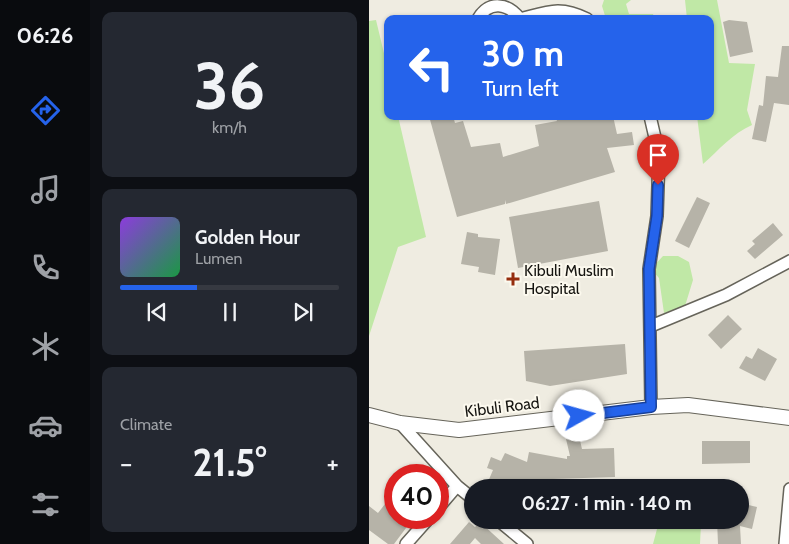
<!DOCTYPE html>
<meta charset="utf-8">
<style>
:root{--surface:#171b24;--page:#242831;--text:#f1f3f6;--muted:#9ea1a6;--line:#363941;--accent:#2563eb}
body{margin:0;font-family:Cabin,sans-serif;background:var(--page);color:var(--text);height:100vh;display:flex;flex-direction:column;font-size:19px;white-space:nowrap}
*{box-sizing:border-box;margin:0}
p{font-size:16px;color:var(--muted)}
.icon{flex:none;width:28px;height:28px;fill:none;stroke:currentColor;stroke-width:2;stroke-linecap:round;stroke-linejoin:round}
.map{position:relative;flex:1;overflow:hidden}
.sheet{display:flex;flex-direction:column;gap:12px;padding:12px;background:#0d0f14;width:279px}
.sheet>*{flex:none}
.guide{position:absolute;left:15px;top:15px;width:330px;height:105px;border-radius:10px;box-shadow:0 1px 4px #0004;background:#2563eb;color:#fff;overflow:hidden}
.speed{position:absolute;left:15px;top:464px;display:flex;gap:10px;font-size:25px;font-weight:700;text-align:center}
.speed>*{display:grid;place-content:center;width:65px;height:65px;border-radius:50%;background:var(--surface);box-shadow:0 1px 4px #0004;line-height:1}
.speed .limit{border:8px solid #d22;background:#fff;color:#111}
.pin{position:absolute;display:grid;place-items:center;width:42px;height:42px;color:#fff;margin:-51px -21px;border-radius:50% 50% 50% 0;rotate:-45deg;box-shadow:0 0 5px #0007}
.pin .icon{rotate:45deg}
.me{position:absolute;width:55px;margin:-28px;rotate:83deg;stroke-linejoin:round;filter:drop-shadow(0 0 4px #0008)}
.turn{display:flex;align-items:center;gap:18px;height:105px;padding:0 15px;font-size:22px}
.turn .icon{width:65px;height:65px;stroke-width:2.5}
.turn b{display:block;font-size:35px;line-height:42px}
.big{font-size:38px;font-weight:800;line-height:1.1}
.sheet .tile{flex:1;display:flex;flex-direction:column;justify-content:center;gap:8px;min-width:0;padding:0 18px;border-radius:10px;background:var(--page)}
.sheet .dial{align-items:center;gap:0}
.dial b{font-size:65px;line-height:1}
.song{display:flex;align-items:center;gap:15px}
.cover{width:60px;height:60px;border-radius:8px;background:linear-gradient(135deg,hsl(270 70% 55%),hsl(140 70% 35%))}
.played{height:5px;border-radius:2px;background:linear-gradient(90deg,var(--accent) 35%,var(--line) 35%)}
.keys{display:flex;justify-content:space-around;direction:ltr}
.heat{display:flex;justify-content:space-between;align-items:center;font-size:28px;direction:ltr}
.trip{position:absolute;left:95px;top:479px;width:285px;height:50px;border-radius:25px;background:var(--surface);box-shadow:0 1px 4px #0004;font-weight:800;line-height:50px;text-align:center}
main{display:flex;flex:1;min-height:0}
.tab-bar{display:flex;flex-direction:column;width:90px;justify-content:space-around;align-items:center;background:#090b0e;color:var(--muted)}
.tab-bar .icon{width:35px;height:35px}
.tab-bar .on{color:var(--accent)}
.tab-bar b{font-size:22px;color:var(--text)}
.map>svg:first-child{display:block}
.green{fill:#c0e8a6}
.building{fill:#b6b3a8}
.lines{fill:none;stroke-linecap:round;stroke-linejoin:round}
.minor-casing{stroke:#66645a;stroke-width:14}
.tertiary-casing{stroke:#66645a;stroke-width:16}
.minor{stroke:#fff;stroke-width:11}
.tertiary{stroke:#fff;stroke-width:14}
.route-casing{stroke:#184099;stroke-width:12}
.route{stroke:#2563eb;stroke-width:9}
.poi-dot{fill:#952d0e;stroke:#fcf9ee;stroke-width:2}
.labels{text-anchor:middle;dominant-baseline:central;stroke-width:4;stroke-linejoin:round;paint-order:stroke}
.poi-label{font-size:16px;fill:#161511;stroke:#fcf9ee;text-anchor:start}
.street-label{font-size:16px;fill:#161511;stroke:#fcf9ee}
</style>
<main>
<nav class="tab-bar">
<b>06:26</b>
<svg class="icon on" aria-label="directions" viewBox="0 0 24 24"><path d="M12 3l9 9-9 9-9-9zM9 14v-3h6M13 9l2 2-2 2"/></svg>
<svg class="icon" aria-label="music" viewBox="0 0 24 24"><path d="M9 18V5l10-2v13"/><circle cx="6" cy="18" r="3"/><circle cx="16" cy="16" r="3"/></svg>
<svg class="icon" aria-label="phone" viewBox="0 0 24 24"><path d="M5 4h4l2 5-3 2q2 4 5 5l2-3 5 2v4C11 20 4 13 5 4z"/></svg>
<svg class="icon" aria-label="climate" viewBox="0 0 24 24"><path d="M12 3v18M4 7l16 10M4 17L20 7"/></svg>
<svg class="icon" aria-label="car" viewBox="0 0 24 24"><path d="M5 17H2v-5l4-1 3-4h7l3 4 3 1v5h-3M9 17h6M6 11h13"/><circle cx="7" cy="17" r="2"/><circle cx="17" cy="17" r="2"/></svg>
<svg class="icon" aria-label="filters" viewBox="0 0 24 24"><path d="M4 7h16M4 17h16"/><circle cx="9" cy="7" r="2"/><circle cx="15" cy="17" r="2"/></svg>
</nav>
<section class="sheet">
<div class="tile dial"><b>36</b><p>km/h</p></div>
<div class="tile">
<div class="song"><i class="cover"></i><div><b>Golden Hour</b><p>Lumen</p></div></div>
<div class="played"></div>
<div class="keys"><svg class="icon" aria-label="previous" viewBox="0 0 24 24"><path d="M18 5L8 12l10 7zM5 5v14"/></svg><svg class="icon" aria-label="pause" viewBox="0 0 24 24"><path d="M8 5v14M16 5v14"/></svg><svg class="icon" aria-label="next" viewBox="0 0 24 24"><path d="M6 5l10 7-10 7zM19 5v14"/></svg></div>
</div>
<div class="tile"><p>Climate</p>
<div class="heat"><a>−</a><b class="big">21.5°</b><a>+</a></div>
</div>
</section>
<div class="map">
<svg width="421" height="544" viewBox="0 0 421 544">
<rect width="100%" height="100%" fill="#efece1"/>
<path class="green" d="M235 0H262L257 4 260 14H284L286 19H237L233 6Z
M316 0H348L360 63 386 64 378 110 383 125C364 133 350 150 334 164L328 116H341V19H318Z
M7 20 19 70V116H29L57 237 29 247 0 336V21Z
M294 256H309L320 262 324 280 316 306 295 313 290 278 282 269Z
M332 523 331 544H284L288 529Z"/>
<path class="building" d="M360 20 378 22 384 52 361 57 354 22Z
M413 46H421V105L405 103 397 142 383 139 390 105 394 106 397 76 409 77Z
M60 116H84L86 123 94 121 102 147 131 143 134 157 170 146 166 125 188 121 186 116H244L248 134 263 132 265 145 238 148 246 172 137 204V200L136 204 88 217Z
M328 197 341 203 320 248 306 241Z
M230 201 239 251 149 268 140 217Z
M404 223 414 235 386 259 378 251 386 244 383 241Z
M98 232 109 234V237L131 239 126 275 109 272 110 267 92 264Z
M359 315 373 329 352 349 339 335Z
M256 344 258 374 181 386 157 381 155 351Z
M389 348 408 359 396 381 370 368 377 356 383 359Z
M210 436 213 449 245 448 246 477 184 479 183 488 142 481 139 488H128L118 484 124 470 118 468 122 457 132 461 136 453 158 462 160 452 198 459V456H201L197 439Z
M333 441H381V463L333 464Z
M371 503 388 507 383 529 371 526 372 544H349L348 520H371Z
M16 504 25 511 26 518H32L40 524 25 544H19L0 530V506L9 513Z
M100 522 106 527 111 522 135 544H112L106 538 101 544H81Z"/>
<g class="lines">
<g class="minor-casing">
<path id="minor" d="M109 19C120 0 139 3 151 19
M151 19C178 12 191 5 218 19
M281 116 290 155 288 216 280 269 282 407
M282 326 357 295 421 261
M31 423 88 486 104 499
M69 508 88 486
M129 520 158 544
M37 544 60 518
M416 544 421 489"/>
</g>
<g class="tertiary-casing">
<path id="tertiary" d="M0 415 31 423 90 430 282 407 319 405 421 418"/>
</g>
<use href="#minor" class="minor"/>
<use href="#tertiary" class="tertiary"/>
</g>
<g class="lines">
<g class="route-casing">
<path id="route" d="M210 416 282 407 280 269 288 216 289 185"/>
</g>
<use href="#route" class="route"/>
</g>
<path class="poi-dot" d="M141.5 271.5h5v5h5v5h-5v5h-5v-5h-5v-5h5z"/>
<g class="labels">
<g class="poi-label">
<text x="155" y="270">Kibuli Muslim<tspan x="155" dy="18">Hospital</tspan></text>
</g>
<g class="street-label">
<text transform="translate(133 407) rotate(-7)">Kibuli Road</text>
</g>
</g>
</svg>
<div class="speed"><div class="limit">40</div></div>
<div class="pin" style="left:289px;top:185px;background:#d93025"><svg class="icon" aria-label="arrive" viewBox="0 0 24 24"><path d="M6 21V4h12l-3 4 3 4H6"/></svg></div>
<svg class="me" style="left:210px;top:416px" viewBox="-20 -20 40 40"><circle r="19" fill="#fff"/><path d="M0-13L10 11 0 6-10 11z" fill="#2563eb"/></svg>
<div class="trip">06:27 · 1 min · 140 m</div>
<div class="guide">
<div class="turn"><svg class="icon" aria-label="left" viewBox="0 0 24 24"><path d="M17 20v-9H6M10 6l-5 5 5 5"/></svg><div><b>30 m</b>Turn left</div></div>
</div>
</div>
</main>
